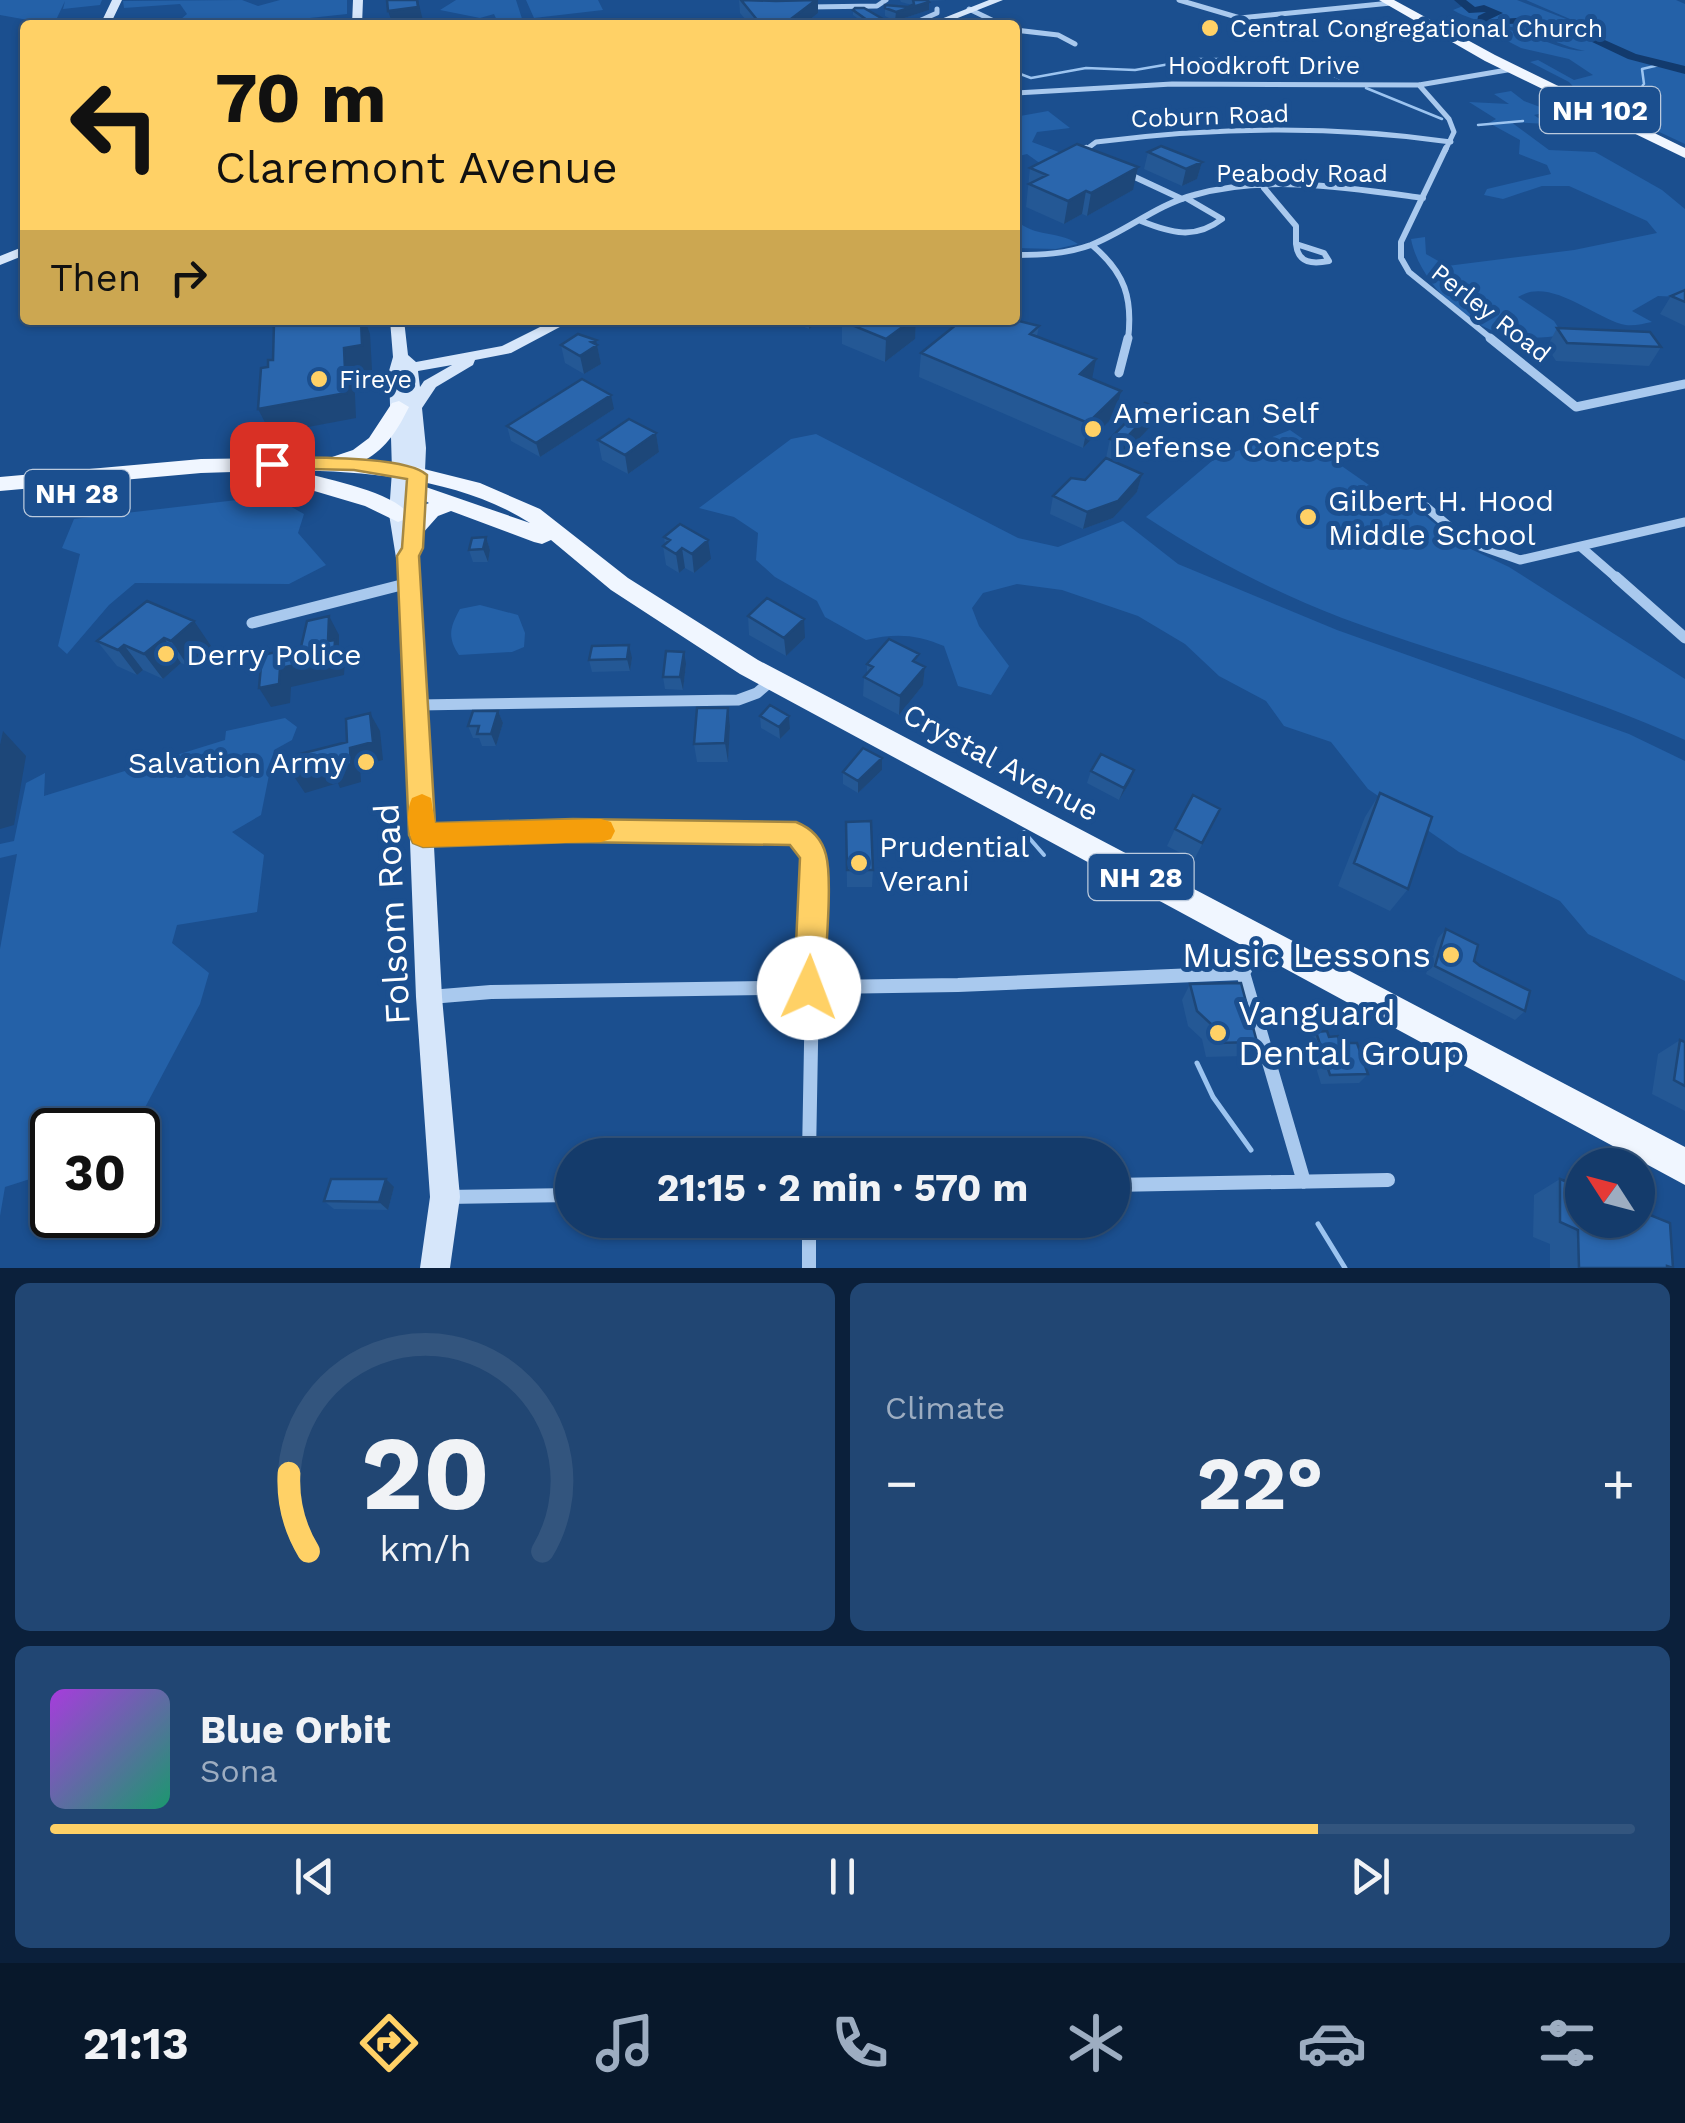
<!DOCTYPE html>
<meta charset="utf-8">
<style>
:root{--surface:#143b6b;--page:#214673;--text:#f1f3f6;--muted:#9dadc1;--line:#33557e;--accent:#ffd166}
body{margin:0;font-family:"Work Sans",sans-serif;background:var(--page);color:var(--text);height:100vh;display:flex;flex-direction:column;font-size:38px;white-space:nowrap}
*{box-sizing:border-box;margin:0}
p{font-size:32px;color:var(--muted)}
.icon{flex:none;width:55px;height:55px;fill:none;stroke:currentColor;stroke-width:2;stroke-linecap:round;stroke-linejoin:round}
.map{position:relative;height:1268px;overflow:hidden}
.sheet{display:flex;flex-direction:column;gap:15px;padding:15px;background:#0b203b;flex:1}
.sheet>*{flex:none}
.banner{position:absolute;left:20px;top:20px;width:1000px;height:305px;border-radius:10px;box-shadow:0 2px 8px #0004,0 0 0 2px var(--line);background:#ffd166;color:#111;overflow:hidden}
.needle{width:65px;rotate:306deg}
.controls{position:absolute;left:1565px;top:1148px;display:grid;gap:20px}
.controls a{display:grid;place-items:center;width:90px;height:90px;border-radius:50%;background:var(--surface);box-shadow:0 2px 8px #0004,0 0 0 2px var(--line);font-size:50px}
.speed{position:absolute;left:30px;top:1108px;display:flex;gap:20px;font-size:50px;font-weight:700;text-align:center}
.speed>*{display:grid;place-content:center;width:130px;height:130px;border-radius:50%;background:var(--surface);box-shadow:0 2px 8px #0004,0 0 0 2px var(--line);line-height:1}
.speed .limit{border:5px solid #111;border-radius:15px;background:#fff;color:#111}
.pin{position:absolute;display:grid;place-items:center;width:85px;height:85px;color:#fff;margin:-42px;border-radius:20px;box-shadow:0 5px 15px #0006}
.me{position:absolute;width:110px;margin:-55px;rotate:2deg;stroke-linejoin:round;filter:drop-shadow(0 0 8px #0008)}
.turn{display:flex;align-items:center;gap:35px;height:210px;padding:0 30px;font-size:45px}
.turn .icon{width:130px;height:130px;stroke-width:2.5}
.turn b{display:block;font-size:70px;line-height:85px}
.then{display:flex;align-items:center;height:95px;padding:0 30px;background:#0003;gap:20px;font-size:38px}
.big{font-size:75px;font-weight:700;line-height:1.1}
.sheet .tile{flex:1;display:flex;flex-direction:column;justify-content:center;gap:15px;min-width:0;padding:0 35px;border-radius:15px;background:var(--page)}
.sheet .dial{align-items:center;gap:0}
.dial svg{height:260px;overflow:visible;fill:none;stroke:var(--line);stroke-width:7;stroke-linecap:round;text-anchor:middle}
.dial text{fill:var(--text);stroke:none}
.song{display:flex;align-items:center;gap:30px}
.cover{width:120px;height:120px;border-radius:15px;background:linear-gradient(135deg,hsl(280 70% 55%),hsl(160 70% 35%))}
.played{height:10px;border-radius:5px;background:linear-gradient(90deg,var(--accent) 80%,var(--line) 80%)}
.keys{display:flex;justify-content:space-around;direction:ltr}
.heat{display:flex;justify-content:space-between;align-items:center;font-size:55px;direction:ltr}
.sheet .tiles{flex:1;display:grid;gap:15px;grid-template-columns:1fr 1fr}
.tile:last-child{grid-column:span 2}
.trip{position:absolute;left:555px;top:1138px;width:575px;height:100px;border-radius:50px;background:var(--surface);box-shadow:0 2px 8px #0004,0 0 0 2px var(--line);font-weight:700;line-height:100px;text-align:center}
.tab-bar{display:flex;height:160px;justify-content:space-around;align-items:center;background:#08182b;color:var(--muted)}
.tab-bar .icon{width:70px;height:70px}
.tab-bar .current{color:var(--accent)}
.tab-bar b{font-size:45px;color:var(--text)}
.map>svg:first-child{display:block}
.green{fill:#2461a8}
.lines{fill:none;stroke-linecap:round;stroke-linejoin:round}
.stream-far2{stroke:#9cc4f0;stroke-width:2.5}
.stream-far1{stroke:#9cc4f0;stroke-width:4}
.stream{stroke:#9cc4f0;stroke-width:5}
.river{fill:#123a6d;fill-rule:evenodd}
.street-far4{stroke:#a9c9ee;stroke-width:5}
.street-far3{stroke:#a9c9ee;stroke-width:6}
.street-far2{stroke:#a9c9ee;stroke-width:9}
.street-far1{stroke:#a9c9ee;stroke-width:11}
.street{stroke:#a9c9ee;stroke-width:14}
.secondary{fill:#d6e6fa;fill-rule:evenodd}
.primary{fill:#f0f6ff;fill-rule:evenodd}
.wall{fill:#245895}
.shaded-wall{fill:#1d4779}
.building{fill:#2a66ad;stroke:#1d4779;stroke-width:2.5}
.route{fill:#ffd166;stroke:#a68842;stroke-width:2.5}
.slow{fill:#f59e0b}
.poi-dot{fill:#ffd166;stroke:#1b4f8f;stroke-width:4}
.labels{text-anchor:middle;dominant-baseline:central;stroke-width:10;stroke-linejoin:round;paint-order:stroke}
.far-poi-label{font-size:25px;fill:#fff;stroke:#1b4f8f;text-anchor:start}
.far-street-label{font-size:25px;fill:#fff;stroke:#1b4f8f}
.shield{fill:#1b4f8f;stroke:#bbcadd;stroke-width:2.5}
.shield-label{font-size:28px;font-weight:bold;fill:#fff}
.poi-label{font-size:30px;fill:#fff;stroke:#1b4f8f;text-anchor:start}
.street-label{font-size:30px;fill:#fff;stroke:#1b4f8f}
.near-street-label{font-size:35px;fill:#fff;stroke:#1b4f8f}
.near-poi-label{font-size:35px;fill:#fff;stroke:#1b4f8f;text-anchor:end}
</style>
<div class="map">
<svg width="1685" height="1268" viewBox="0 0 1685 1268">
<rect width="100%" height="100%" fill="#1b4f8f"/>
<path class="green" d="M0 0H102L100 5 63 9 65 1 56 20 62 25H28V20L0 15Z
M242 0 258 6 280 0H347V14L245 25H174L187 14 180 4 124 8 123 1Z
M456 0H516L524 25H499L494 14 480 18 440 10Z
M526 0H598L603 10 534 18Z
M1455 0H1517L1600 32 1526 0H1676L1685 4V144L1582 96 1569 82 1530 62 1538 60 1574 80 1593 75 1569 59 1521 48 1486 30C1521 23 1553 51 1585 51 1565 47 1549 38 1530 32 1501 22 1481 26 1453 10L1463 6Z
M1511 91 1524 101 1551 111 1534 115 1547 124 1511 122 1549 150 1595 152 1662 190 1685 209V288L1681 297 1658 296 1632 311 1652 322C1642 324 1631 327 1621 324 1591 315 1549 277 1518 297L1554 321 1563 335C1545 338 1525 339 1507 335 1465 326 1419 281 1411 239L1425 237 1426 254 1447 266 1574 250 1657 233 1647 221 1569 186H1542L1503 199 1484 195 1487 189 1551 174 1547 165 1519 154 1520 140 1489 123 1496 119 1469 102 1509 104 1494 94Z
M1048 111 1070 128 1037 132 1032 142 1064 154 1041 164 1027 154 1015 157V117Z
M1015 219C1033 238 1058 230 1078 244L1056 249 1015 248Z
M1290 430 1379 492 1415 507 1458 543 1509 567 1685 679V740C1574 689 1456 660 1342 618 1274 592 1207 557 1146 517L1212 461Z
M816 434 1018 538 1058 547 1123 521 1178 564 1337 630 1629 734 1685 761V981L1588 934 1560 901 1459 852 1368 789 1331 742 1284 726 1266 701 1219 676 1185 644 1138 616 1062 590 1017 584 983 593 972 608 979 626 1009 666 991 695 958 686 944 646C917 634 894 633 866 640L825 617 817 601 775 577 756 560 758 533 734 517 699 508 791 439Z
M272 496 304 514 298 533 326 565 289 584 135 583 109 605 67 654 58 646 80 554 62 548 74 519Z
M480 605 518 615 525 633 524 647 512 652 459 655C447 637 450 627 460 609Z
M285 718 297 727 292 740 274 750 261 815 232 832 264 855 257 912 177 925 172 943 209 973 200 1004 133 1130H52V1172L5 1187 0 1216V949L17 854 0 858V844L14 841 26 783 45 773 44 796 225 740 226 731Z"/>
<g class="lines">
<path class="stream-far2" d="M1015 72 1031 78 1086 68 1135 70 1199 59H1291
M1327 73 1339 78
M1644 84 1642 69 1659 65
M1366 88 1442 119
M1594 100 1638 104 1646 95 1640 91 1643 85
M1478 125 1523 121"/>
<path class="stream-far1" d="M1024 832 1044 855"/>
<path class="stream" d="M1197 1063 1213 1097 1251 1150
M1318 1224 1345 1268"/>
<path class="river" d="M1454 0H1466L1475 7 1484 5 1503 13 1488 20 1530 17 1598 37 1636 54 1685 66V74L1628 59 1590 41 1529 23 1481 25 1477 22 1478 16 1486 12 1469 13Z"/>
<path class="street-far4" d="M1179 0 1240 18 1391 3
M810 7 877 6 886 0
M969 9 1002 25
M910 25 937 13V9
M1015 30 1058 35 1075 44
M1419 85 1449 119 1454 132 1445 151
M1015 93 1172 84 1419 85 1513 69
M1084 151 1096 142C1214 127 1333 125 1451 142"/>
<path class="street-far3" d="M1086 148 1083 150 1090 157
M1446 148 1401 242V258L1409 272 1493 340
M1124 172 1182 199
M1264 188 1296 226V244
M1141 221C1171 233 1195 240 1222 219L1186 198
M1296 244 1324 253 1329 261C1313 264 1298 264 1296 244Z
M1093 246C1125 273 1133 298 1128 340
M1015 255C1041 255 1066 254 1091 245 1127 231 1156 205 1194 195 1266 174 1350 188 1423 198"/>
<path class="street-far2" d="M1490 338 1576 407 1685 384
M1119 373 1128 338
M1418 500 1466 541 1520 560 1685 522
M1581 547 1619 580"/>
<path class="street-far1" d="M1616 577 1685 638
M252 623 409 583
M418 705 738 700 757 693 772 680
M424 835 779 831 803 839 814 858V884"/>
<path class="street" d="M1261 941 1243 973 1304 1182
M430 997 491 992 958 985 1243 973
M809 1155 814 881
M1112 1185 1388 1180
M446 1197 572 1195
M809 1220V1268"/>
<path class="secondary" d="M112 0H122L110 25H100Z
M353 0H363L362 25H352Z
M989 0H1003L940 25H926Z
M25 246V255L0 265V256Z
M390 320H404L408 355 416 362 502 346 554 320H573L511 353 475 360 473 365 436 387 422 408 426 448 422 540 413 546 420 583 442 997 460 1197 450 1268H420L430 1197 416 997 400 583 389 514 392 471 389 371 393 357ZM452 365 424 381 420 387 418 371Z"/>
<path class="primary" d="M1379 0H1394L1495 55 1685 148V158L1485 61Z
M399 401 409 407C398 429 387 448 365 460L408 465 480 483 540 509 628 578 758 660 1685 1147V1185L740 674 611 590 551 540 542 544 534 542 451 511 438 516 422 534H406L403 529 422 506 429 503 409 492 420 485 530 523C461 479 373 472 293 470 324 479 390 490 409 514L406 519 398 522 365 506 284 482 281 477 291 470 201 473 0 491V477L201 459 332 457 353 450 369 438 392 403Z"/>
</g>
<path class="wall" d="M739 0H818V13L803 25H750L740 13Z
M900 0H946L929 1V10L895 21 885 16V5L908 7 912 5 901 2Z
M853 10 893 25H867L853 15Z
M1148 152 1202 162 1197 179 1182 186 1144 169Z
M1030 168 1133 190 1087 216 1082 214 1064 224 1026 207Z
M1685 290V326L1660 314 1671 296Z
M788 320H822L809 329Z
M844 320H916L915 339 885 362 842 344V321Z
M1039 326 1037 336 1092 379 1115 415 1083 448 919 377 921 353Z
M1557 328 1661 347 1649 366 1556 361 1547 347Z
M561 345H597L601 364 584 374 565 363Z
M614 409 540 457 511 441 507 426Z
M1151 426 1117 462 1106 458 1110 439Z
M656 433 659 452 628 474 602 460 598 440Z
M1142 474 1137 492 1113 518 1083 529 1050 514 1053 496 1085 480Z
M486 537 490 550 488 562H473L469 550Z
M664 537 711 559 694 573 685 568 679 573 666 565 663 546 665 544Z
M147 601 211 646 188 666 181 663 163 679 143 670 137 675 117 666 97 641Z
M748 616 805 638 786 656 749 635Z
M632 658 630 671 592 672 589 660Z
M686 664 683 690 665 689 663 677Z
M867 664 925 667 923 685 899 715 863 696 864 677 867 674Z
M728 708 730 726 728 762H697L694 744Z
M498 711 503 723 496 746H482L479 738H473L468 726Z
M760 716H789L790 729 780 739 761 728Z
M882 770 858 793 843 784V772Z
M1134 770 1130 782 1119 800 1087 783 1091 771Z
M1380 793 1408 889 1390 911 1338 886 1365 817Z
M1220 809 1194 860 1167 846 1175 829Z
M846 822 873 870 872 887H847Z
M1446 929 1474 961 1525 1011 1515 1020 1426 974 1438 938Z
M1190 984 1257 1042 1246 1056 1206 1057 1202 1039 1188 1026 1182 1000Z
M1316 1032 1340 1043 1368 1074 1359 1083 1321 1084 1308 1041Z
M1680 1040 1685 1042V1111L1652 1094 1658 1054Z
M1560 1179 1673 1268H1550V1244L1533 1237 1534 1195Z
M394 1187 388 1210 334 1209 324 1201Z"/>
<path class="shaded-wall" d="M418 0 424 25H393L388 11Z
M816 0H818V13L803 25 787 22Z
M929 2V10L895 21 896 12Z
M1202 162 1197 179 1182 186 1186 169Z
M1138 167 1133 190 1087 216 1091 193Z
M1086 191 1082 214 1064 224 1068 201Z
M361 320H365L370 334 372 370 354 373 356 418 271 434 258 409 344 348Z
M809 320H822L809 329Z
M912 320H916L915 339 885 362 886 339Z
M596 340 601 364 584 374 580 356 591 342Z
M1096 359 1091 384 1080 374Z
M1121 391 1115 415 1083 448 1088 423Z
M611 395 614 409 540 457 536 443Z
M1156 407 1151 426 1117 462 1121 443Z
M656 433 659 452 628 474 625 455Z
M1142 474 1137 492 1113 518 1083 529 1087 512Z
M486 537 490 550 488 562 483 549Z
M708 540 711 559 694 573 692 554Z
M682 548 685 568 679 573 676 554Z
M329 616 339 635V648L345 659 344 675 291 687 290 703 271 707 259 688 280 668 328 641Z
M804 619 805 638 786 656 784 638Z
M194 621 211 646 188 666 171 641Z
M164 638 181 663 163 679 144 654Z
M124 645 143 670 137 675 118 650Z
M629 645 632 658 630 671 627 659Z
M684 652 686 664 683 690 680 677Z
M925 667 923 685 899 715 900 696Z
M728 708 730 726 728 762 725 743Z
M498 711 503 723 496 746 491 734Z
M370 713 380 731 383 760 360 766 361 782 340 788 338 783 305 793 293 775 350 748Z
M789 716 790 729 780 739 779 727Z
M3 731 26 756 14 825 0 829V745Z
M882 758V770L858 793V781Z
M1134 770 1130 782 1119 800 1124 788Z
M386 1179 394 1187 388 1210 379 1202Z"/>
<path class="building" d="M387 0H417L418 7 388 11Z
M741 0 776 1 816 0 787 22 798 20 803 25H773H775L758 21Z
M913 0H927L929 2 896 12 885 8V5L908 7 914 4Z
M855 8H864L893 25H874L853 10Z
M1077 144 1138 167 1091 193 1086 191 1068 201 1029 184 1047 175 1030 168Z
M1161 146 1202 162 1186 169 1148 152Z
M1685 290V302L1671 296Z
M281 320H361L362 345 344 348 346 393 258 409 261 368 268 367V360H273L274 323 281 322Z
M844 320H912L886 339 842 321Z
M962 320H1015L1039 326 1030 334 1096 359 1080 374 1121 391 1088 423 921 353Z
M1557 328 1650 332 1661 347 1567 343Z
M578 334 596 340 591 342 597 345 580 356 561 345Z
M582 379 611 395 536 443 507 426Z
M1145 403 1156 407 1121 443 1110 439Z
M629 419 656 433 625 455 598 440Z
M1106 458 1142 474 1118 501 1087 512 1053 496 1071 478 1085 480Z
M680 524 708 540 692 554 682 548 676 554 663 546 670 540 664 537Z
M486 537 483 549 469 550 472 538Z
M767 598 804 619 784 638 748 616Z
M147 601 194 621 171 641 164 638 144 654 124 645 118 650 97 641Z
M329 616 328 641 335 640 334 657 280 668 279 684 259 688 262 655 301 647 307 621Z
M889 639 919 654 913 661 925 667 900 696 864 677 873 667 867 664Z
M629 645 627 659 589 660 592 646Z
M666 651 684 652 680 677H663Z
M770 705 789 716 779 727 760 716Z
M697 708H728L725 743 694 744Z
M473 711H498L491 734H477L479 726H468Z
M370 713 373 742 350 748 351 764 329 770V765L293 775 292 756 347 742 346 719Z
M863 748 882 758 858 781 843 772Z
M1101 754 1134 770 1124 788 1091 771Z
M1380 793 1432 817 1408 889 1354 863Z
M1193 795 1220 809 1202 843 1175 829Z
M871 821 873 870H847L846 822Z
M1446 929 1478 945 1474 961 1480 966 1530 991 1525 1011 1435 966Z
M1241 983 1257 1042 1216 1043 1211 1024 1197 1011 1190 984Z
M1327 1031 1329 1037 1338 1036 1340 1043H1357L1368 1074 1330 1075 1316 1032Z
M1680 1040 1685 1042V1086L1674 1080Z
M331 1179H386L379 1202 324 1201Z
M1560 1179 1582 1188V1220H1638V1210L1670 1223 1673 1268 1667 1266V1268H1579L1578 1230 1560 1222Z"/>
<path class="route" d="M272 457C304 458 406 455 427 475L423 548 419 556 435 823 573 819 796 822C811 828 822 839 826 855 833 881 825 958 824 988L820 999 809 1003 799 999 794 988 800 858 790 845 573 842 423 847 413 843 409 835 397 556 402 548 407 479 354 470 265 468V459Z"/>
<path class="slow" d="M422 794 431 798 435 823 601 819 611 822 615 831 611 839 601 842 423 847 413 843C407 830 406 810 412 798Z"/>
<g class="poi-dot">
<circle cx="1210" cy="28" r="10"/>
<circle cx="319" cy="379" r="10"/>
<circle cx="1093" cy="429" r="10"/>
<circle cx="1308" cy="517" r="10"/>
<circle cx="166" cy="654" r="10"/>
<circle cx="366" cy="762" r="10"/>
<circle cx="859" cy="863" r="10"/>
<circle cx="1451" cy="955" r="10"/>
<circle cx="1218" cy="1033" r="10"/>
</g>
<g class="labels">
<g class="far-poi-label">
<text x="1230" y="28">Central Congregational Church</text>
<text x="339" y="379">Fireye</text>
</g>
<g class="far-street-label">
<text x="1264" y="65">Hoodkroft Drive</text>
<text transform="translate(1210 116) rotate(-2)">Coburn Road</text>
<text x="1302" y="173">Peabody Road</text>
<text transform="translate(1491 313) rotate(38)">Perley Road</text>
</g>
<g class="shield">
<rect x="1540" y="87" width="120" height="46" rx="8"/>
<rect x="24.5" y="470" width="105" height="46" rx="8"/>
<rect x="1088.5" y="854" width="105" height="46" rx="8"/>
</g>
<g class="shield-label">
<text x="1600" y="110">NH 102</text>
<text x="77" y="493">NH 28</text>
<text x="1141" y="877">NH 28</text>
</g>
<g class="poi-label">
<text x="1113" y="412">American Self<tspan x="1113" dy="34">Defense Concepts</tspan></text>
<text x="1328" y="500">Gilbert H. Hood<tspan x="1328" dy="34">Middle School</tspan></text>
<text x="186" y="654">Derry Police</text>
<text x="346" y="762" text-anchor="end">Salvation Army</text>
<text x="879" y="846">Prudential<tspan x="879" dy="34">Verani</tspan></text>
</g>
<g class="street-label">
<text transform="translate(1001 762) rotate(28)">Crystal Avenue</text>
</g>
<g class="near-street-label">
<text transform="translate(392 914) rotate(-93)">Folsom Road</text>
</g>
<g class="near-poi-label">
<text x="1431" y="955">Music Lessons</text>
<text x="1238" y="1013" text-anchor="start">Vanguard<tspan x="1238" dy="40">Dental Group</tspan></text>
</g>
</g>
</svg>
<div class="controls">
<a><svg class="needle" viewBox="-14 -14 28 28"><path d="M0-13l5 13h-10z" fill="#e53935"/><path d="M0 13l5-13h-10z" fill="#9dadc1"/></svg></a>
</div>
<div class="speed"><div class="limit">30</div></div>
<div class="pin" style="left:272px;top:464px;background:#d93025"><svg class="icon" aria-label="arrive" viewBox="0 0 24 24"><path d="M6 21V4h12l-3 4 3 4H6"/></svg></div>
<svg class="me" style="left:809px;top:988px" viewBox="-20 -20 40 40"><circle r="19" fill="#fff"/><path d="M0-13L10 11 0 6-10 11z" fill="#ffd166"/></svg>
<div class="trip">21:15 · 2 min · 570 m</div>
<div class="banner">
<div class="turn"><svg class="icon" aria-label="left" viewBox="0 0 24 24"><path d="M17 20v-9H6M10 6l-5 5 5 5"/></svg><div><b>70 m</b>Claremont Avenue</div></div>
<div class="then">Then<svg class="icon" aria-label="right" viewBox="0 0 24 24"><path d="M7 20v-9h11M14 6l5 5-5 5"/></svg></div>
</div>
</div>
<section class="sheet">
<div class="tiles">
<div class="tile dial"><svg viewBox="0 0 100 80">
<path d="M14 69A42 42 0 1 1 86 69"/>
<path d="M14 69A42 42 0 0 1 8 45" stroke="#ffd166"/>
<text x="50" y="56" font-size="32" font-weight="700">20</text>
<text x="50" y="72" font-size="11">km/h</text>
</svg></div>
<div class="tile"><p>Climate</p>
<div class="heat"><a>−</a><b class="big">22°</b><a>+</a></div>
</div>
<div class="tile">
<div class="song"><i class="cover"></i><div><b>Blue Orbit</b><p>Sona</p></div></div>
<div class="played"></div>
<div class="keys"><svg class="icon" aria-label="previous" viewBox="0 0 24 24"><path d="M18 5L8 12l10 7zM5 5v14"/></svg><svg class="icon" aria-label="pause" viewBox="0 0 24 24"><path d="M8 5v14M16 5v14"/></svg><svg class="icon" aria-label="next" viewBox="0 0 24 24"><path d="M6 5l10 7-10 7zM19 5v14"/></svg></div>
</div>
</div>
</section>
<nav class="tab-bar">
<b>21:13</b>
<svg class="icon current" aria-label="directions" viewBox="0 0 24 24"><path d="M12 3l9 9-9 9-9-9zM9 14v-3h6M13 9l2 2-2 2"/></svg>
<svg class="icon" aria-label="music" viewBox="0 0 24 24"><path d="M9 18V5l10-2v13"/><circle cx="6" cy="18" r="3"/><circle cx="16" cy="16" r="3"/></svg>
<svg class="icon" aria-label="phone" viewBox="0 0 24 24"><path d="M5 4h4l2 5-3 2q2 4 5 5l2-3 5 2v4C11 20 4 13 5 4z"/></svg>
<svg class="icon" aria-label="climate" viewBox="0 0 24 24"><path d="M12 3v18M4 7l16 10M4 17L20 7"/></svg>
<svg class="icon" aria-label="car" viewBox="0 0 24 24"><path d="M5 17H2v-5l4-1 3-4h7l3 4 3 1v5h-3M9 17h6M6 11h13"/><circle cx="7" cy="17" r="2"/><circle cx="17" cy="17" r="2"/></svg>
<svg class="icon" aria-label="filters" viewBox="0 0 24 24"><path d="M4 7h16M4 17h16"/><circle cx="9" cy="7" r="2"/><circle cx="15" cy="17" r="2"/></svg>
</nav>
